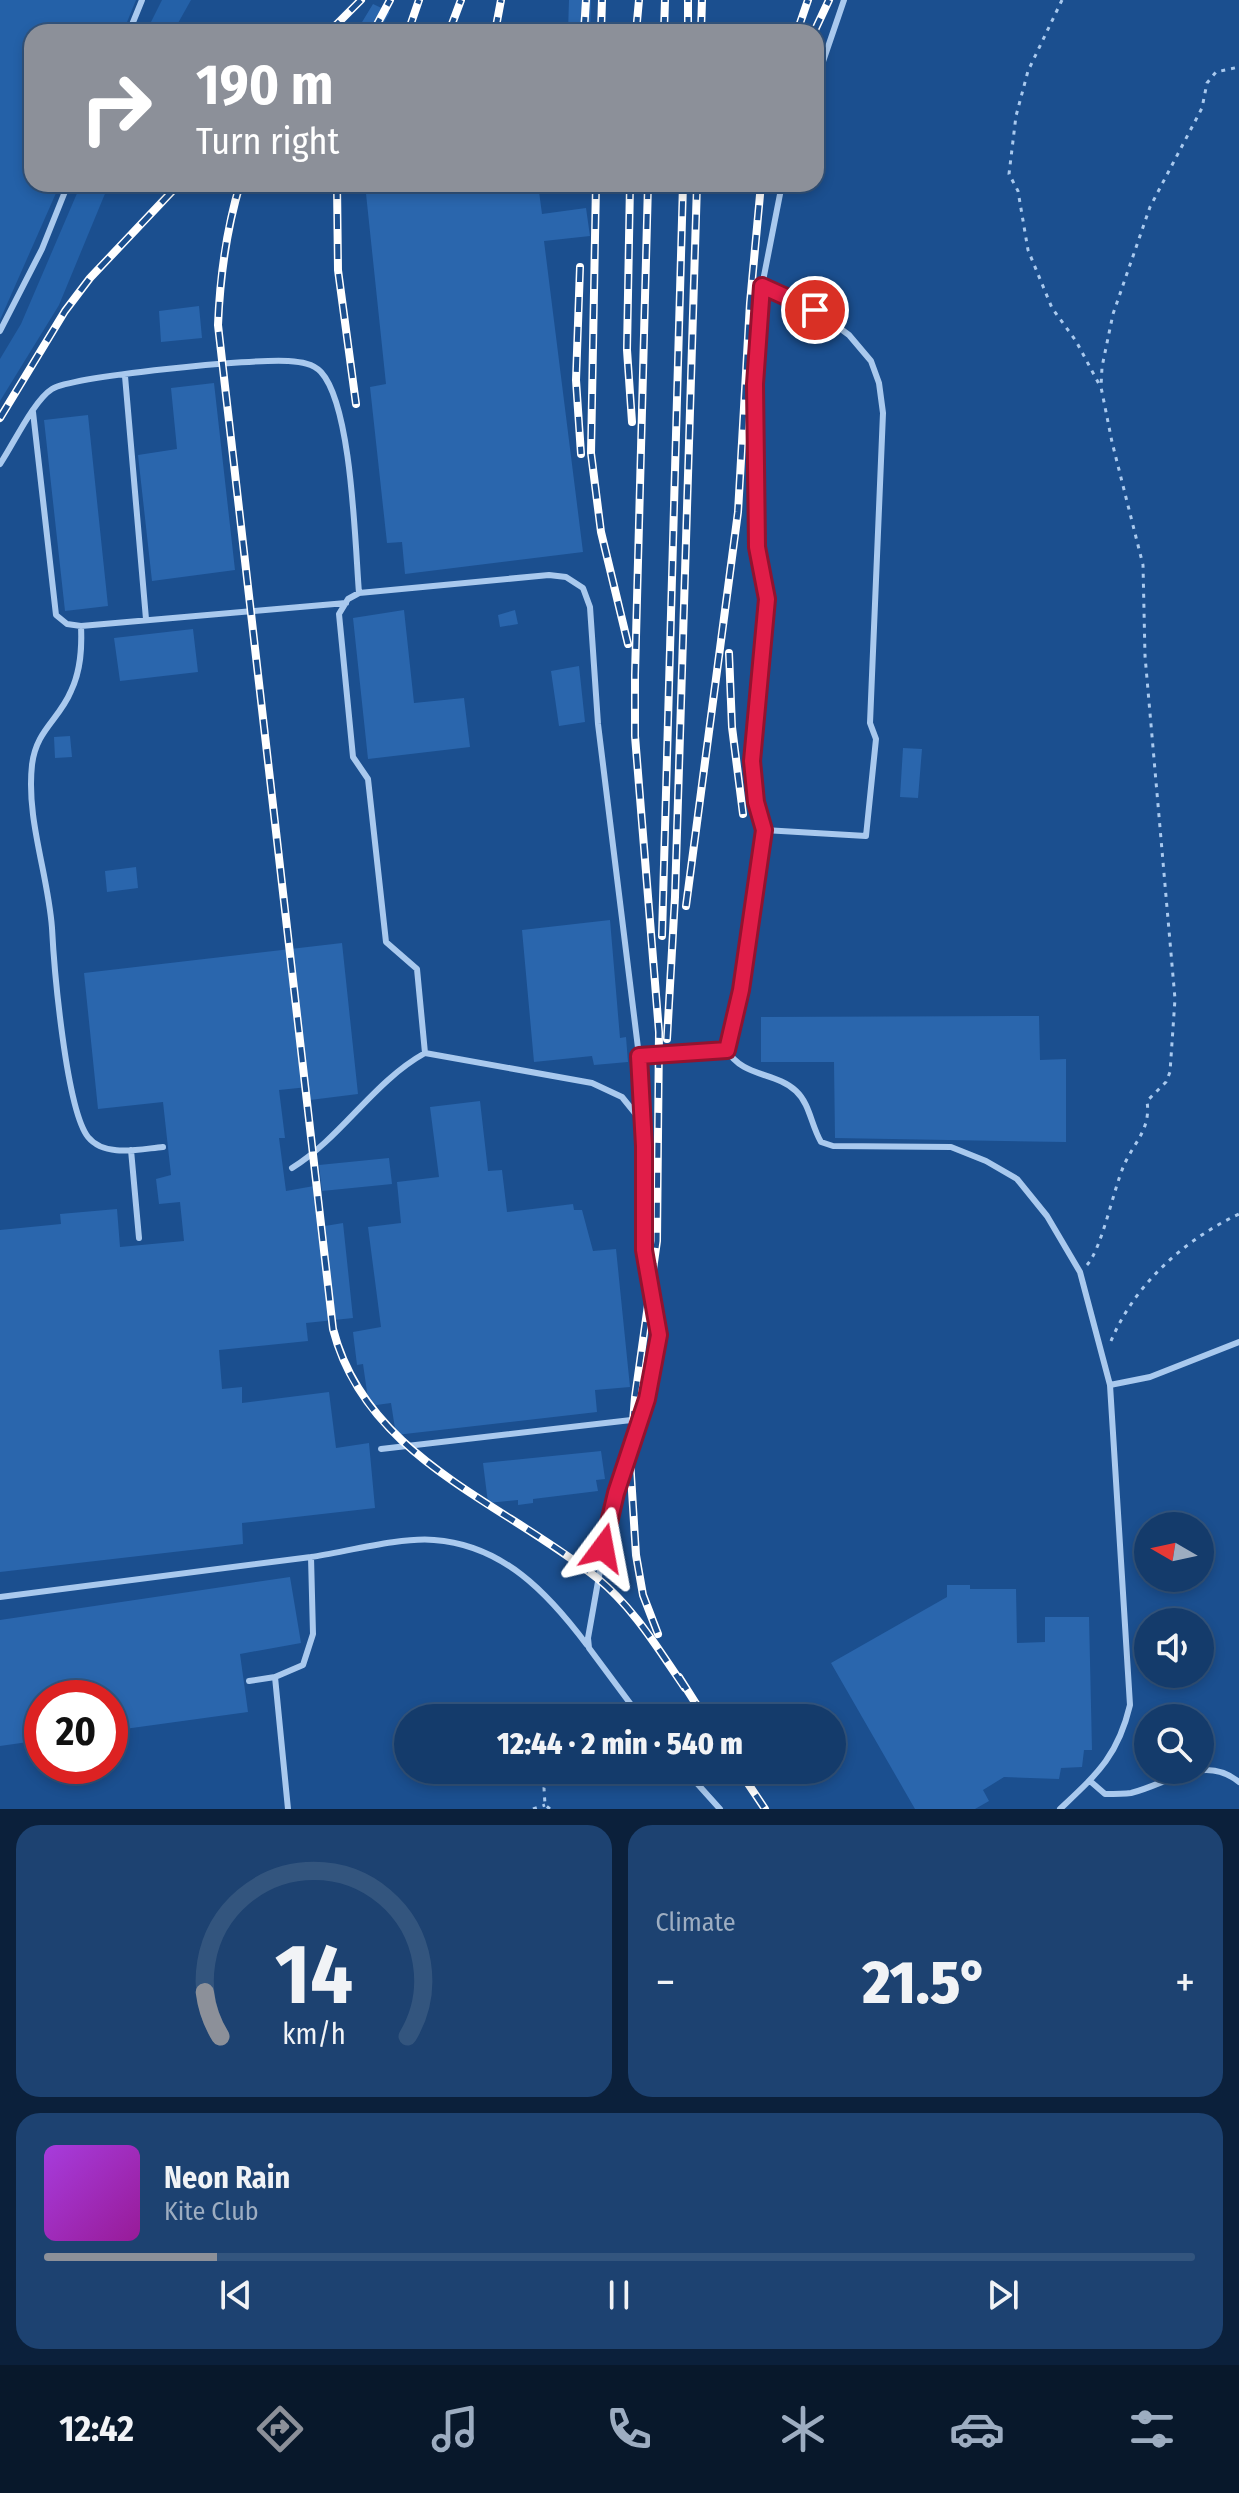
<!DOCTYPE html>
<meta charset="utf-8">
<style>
:root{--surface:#143b6b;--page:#1d4271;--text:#f1f3f6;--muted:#9dadc1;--line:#33557e;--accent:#8c9099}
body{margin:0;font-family:"Fira Sans Condensed",sans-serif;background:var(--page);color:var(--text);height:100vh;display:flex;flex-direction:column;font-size:30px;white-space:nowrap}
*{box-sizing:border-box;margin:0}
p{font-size:26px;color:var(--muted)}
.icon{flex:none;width:44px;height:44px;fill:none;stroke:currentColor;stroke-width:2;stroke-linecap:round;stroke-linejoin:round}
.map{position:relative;height:1809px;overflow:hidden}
.panel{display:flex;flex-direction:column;gap:16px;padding:16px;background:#0b203b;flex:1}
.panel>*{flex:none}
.hud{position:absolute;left:24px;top:24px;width:800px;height:168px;border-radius:24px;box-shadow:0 4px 12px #0003,0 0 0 2px var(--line);background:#8c9099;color:#fff;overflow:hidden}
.needle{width:52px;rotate:279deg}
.fabs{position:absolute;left:1134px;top:1512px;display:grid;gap:16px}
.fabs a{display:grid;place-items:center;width:80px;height:80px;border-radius:50%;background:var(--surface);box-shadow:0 4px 12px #0003,0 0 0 2px var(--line);font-size:40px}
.speed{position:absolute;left:24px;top:1680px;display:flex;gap:16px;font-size:40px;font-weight:700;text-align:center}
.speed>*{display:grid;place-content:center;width:104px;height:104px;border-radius:50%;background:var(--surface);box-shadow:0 4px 12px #0003,0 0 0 2px var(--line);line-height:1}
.speed .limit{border:12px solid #d22;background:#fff;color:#111}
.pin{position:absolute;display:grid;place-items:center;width:68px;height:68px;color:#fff;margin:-34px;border:4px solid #fff;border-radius:50%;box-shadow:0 2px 8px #0007}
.me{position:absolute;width:88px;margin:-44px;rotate:13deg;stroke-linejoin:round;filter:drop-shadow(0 0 6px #0008)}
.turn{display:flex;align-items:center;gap:28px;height:168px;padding:0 40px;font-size:36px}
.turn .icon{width:104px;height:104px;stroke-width:2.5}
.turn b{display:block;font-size:56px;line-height:68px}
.big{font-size:60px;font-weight:800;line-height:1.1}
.panel .tile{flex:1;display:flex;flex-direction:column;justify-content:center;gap:12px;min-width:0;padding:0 28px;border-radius:24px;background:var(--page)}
.panel .dial{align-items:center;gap:0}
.dial svg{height:208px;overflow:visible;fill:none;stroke:var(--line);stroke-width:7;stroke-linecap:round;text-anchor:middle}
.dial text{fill:var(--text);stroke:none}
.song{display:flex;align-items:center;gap:24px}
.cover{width:96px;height:96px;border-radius:12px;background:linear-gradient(135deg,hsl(280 70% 55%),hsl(300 70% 35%))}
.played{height:8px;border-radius:4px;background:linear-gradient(90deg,var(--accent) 15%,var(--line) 15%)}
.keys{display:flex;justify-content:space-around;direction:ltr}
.heat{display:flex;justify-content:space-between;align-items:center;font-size:44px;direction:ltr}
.panel .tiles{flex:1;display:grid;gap:16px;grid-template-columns:1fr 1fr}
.tile:last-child{grid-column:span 2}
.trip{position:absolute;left:394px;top:1704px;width:452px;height:80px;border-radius:40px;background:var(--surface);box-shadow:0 4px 12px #0003,0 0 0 2px var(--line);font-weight:800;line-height:80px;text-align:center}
.dock{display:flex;height:128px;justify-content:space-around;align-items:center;background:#08182b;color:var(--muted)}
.dock .icon{width:56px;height:56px}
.dock .current{color:var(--accent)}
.dock b{font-size:36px;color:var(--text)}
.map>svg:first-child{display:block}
.green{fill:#2461a8}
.building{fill:#2a66ad}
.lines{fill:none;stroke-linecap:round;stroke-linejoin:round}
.path{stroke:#a9c9ee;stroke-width:3;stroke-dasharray:4 6;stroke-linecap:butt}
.service{stroke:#a9c9ee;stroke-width:6}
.rail-casing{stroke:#fff;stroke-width:8}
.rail{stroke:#1b4f8f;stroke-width:5;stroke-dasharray:15;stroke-linecap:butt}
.route-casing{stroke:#92132f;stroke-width:20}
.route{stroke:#e11d48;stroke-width:14}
</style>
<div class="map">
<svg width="1239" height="1809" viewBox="0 0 1239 1809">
<rect width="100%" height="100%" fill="#1b4f8f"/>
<path class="green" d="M0 0H136L123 32H32V184H60L0 320Z
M162 0H191L173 32H146Z
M81 184H109L59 305 0 401V359L21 324Z"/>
<path class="building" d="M569 0H591L590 32H568Z
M373 4 390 12 378 32H356Z
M365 184H538L542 214 586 208 590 236 544 241 583 552 405 574 402 542 387 543 370 387 386 384Z
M199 306 202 338 161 342 159 311Z
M214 383 235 570 152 581 138 455 177 449 171 388Z
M88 415 108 606 65 611 44 420Z
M404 610 414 703 464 698 470 747 368 759 353 618Z
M515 610 518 624 500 627 498 615Z
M193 629 198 672 120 681 114 638Z
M579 666 585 722 559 726 551 671Z
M70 736 72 757 55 758 54 737Z
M903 748 922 749 918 798 900 797Z
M136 867 138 888 107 892 105 871Z
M610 920 620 1038 626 1037 628 1062 594 1065 592 1056 534 1062 522 930Z
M342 943 358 1094 310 1100 308 1087 279 1090 285 1138H279L286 1191 314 1186 319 1227 343 1223 353 1318 306 1323 308 1341 219 1350 222 1389 242 1387V1403L329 1392 336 1448 369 1443 375 1508 242 1523 243 1544 0 1572V1230L61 1224 60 1214 117 1209 120 1247 184 1241 180 1202 159 1204 156 1179 171 1175 163 1102 98 1109 84 973Z
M1039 1016 1040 1060 1066 1059V1142L835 1138 834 1062H761V1017Z
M480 1101 488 1171 502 1170 507 1212 573 1204 574 1210H582L593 1251 616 1249 630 1387 595 1390 597 1412 396 1435 391 1403 369 1406 363 1364 357 1365 353 1332 381 1327 368 1227 401 1223 397 1182 439 1177 430 1107Z
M389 1158 392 1184 322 1191 319 1165Z
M601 1451 605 1479 596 1480 598 1491 533 1499V1503L518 1505V1500L488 1503 483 1463Z
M290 1577 301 1643 240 1654 248 1712 110 1731V1698H42V1740L0 1746V1620Z
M947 1585H970V1589H1016L1017 1643 1045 1642V1617H1089L1092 1750H1084L1082 1767 1061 1768 1059 1779 1004 1777 983 1790 989 1801 975 1809H915L831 1663 947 1597Z"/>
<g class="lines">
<path class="path" d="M1062 0 1028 71 1016 116 1009 174 1018 191 1028 250 1052 308 1076 341 1099 384
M1087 1265C1102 1248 1113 1191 1124 1165 1135 1141 1151 1129 1147 1101L1166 1082 1170 1072 1175 999 1145 656 1143 565 1112 442 1101 387 1102 367 1113 314 1150 207 1202 108 1207 83 1216 72 1239 67
M1111 1341C1135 1284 1184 1240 1239 1214
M533 1809 545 1805
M550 1809 545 1805 544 1788 550 1770"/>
<path class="service" d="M129 32 142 0
M816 82 844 0
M782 184 762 286 755 384 757 547 767 599 752 761 756 802 764 830 741 990 727 1050C742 1077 776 1072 796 1091 810 1104 811 1125 821 1142L833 1146 951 1147 986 1161 1017 1179 1047 1216 1080 1272 1110 1385 1130 1705C1118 1756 1097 1774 1060 1809
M762 286 815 310 849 335 871 361 879 383 883 413 870 723 876 739 866 836 764 830
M0 331 42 249 68 184
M125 376 146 619
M33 412 56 615 67 624 81 626 346 603
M0 464C13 445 34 400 52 389 73 376 258 358 288 361 300 362 313 363 321 372 352 406 355 544 359 593
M81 626C82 648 81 670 71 691 59 720 36 730 32 765 26 819 48 874 52 928 54 967 66 1109 88 1137 105 1158 140 1149 163 1147
M425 1053 417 969 386 942 368 779 353 757 339 614 348 599 359 593 549 575 566 577 583 588 590 607 598 724 639 1056 644 1146V1250L659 1335 647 1399 607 1531 588 1638 589 1648 641 1718
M639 1056 727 1050
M131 1150 139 1238
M292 1168C342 1137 373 1082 425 1053L592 1083 622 1097 643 1123
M1110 1385 1150 1377 1239 1342
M381 1449 640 1419
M0 1597 311 1557
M275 1677 288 1809
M249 1681 275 1677 303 1665 313 1634 311 1557C345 1552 401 1537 434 1540 503 1545 548 1593 587 1645
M685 1770 720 1809
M1090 1781 1105 1794C1114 1794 1123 1794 1131 1793 1168 1784 1204 1753 1239 1782"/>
<g class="rail-casing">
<path id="rail" d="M329 32 361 0
M373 32 390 0
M408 32 419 0
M449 32 461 0
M495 32 501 0
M584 32 586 0
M601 32 602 0
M636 32 639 0
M664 32 665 0
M688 32V0
M701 32 702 0
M797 32 808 0
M814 32 829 0
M240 184C226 231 220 276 218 325L333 1329C366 1458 503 1502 597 1578 634 1608 658 1649 685 1688
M337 184 338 270 356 404
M596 184 591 453 601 532 628 644
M630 184 627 350 632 422
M648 184 635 675V736L659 1032 657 1241 635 1397 630 1459 636 1555 643 1595 658 1634
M580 267 576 380 581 454
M0 418 65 311 90 278 179 184
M729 653 732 727 743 814
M686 906 738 512 750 303 761 184
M662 936 683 184
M667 1039 675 897 697 184
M679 1677 705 1718
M739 1770 765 1809"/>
</g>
<use href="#rail" class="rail"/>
</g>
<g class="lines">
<g class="route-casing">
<path id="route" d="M603 1548 616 1493 647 1399 659 1335 644 1250V1146L639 1056 727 1050 741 990 764 830 756 802 752 761 767 599 757 547 755 384 762 286 815 310"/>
</g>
<use href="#route" class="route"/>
</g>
</svg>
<div class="fabs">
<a><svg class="needle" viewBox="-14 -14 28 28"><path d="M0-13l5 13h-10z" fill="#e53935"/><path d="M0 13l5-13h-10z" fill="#9dadc1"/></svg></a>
<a><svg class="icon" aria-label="sound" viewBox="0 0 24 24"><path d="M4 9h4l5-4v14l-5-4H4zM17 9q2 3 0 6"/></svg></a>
<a><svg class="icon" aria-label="search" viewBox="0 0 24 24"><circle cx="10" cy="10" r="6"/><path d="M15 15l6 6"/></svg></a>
</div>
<div class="speed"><div class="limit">20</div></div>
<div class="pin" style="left:815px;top:310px;background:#d93025"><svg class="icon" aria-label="arrive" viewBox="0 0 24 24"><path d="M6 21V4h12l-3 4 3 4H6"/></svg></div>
<svg class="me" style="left:603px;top:1548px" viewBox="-20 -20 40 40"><path d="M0-17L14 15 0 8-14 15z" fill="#e11d48" stroke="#fff" stroke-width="4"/></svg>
<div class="trip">12:44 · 2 min · 540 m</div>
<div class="hud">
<div class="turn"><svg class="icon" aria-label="right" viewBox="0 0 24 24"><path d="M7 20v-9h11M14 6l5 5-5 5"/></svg><div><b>190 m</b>Turn right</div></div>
</div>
</div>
<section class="panel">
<div class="tiles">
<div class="tile dial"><svg viewBox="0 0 100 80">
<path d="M14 69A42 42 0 1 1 86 69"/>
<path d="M14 69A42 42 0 0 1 8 52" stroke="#8c9099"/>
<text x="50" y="56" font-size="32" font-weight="700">14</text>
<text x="50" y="72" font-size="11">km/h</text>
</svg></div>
<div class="tile"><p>Climate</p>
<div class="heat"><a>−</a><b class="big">21.5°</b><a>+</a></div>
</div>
<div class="tile">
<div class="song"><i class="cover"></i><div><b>Neon Rain</b><p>Kite Club</p></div></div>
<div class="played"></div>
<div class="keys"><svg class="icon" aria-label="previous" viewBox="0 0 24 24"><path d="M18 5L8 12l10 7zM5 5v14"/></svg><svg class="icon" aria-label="pause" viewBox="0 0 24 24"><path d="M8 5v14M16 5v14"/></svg><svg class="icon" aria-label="next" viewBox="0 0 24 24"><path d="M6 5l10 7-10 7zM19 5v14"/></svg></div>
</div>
</div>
</section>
<nav class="dock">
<b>12:42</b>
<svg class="icon current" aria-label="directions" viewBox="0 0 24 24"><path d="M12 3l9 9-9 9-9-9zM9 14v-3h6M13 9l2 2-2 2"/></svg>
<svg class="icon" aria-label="music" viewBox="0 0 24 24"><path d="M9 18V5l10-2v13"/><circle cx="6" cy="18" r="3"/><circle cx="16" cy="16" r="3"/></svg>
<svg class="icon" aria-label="phone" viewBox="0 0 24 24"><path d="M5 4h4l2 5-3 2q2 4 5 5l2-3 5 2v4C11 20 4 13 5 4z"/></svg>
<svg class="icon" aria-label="climate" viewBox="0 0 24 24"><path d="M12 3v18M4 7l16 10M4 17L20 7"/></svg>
<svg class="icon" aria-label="car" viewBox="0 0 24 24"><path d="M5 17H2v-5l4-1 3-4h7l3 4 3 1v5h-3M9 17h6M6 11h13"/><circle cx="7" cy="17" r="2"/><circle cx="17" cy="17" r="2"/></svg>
<svg class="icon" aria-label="filters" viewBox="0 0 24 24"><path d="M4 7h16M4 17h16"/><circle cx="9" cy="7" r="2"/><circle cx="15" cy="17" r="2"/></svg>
</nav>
